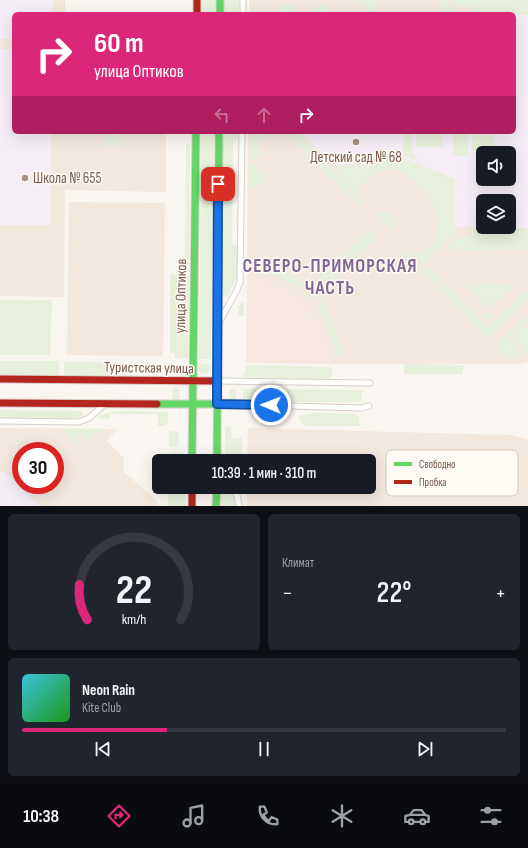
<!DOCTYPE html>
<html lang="ru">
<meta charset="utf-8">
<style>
:root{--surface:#171b24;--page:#20242c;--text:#f1f3f6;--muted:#9ea1a6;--line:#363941;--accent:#db2777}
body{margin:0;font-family:"Sofia Sans Condensed",sans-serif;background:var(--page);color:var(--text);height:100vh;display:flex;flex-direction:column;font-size:15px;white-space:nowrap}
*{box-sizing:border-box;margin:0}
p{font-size:13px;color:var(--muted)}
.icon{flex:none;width:22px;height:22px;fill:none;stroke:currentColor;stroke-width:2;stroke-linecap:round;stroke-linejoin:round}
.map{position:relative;height:506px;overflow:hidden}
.panel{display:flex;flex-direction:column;gap:8px;padding:8px;background:#0d0f14;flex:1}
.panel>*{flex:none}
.top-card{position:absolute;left:12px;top:12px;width:504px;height:122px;border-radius:6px;box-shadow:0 4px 16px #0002;background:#db2777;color:#fff;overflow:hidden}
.controls{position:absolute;left:476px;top:146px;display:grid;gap:8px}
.controls a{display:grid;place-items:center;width:40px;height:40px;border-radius:6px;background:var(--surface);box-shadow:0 4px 16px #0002;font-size:20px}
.speed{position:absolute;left:12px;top:442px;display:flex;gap:8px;font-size:20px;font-weight:700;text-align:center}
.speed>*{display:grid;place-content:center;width:52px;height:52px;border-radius:50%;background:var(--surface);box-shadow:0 4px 16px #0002;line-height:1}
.speed .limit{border:6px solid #d22;background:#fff;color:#111}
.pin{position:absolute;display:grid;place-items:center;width:34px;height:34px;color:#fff;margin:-17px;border-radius:8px;box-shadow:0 2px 6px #0006}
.me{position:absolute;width:44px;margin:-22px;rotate:271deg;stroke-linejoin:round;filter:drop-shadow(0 0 3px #0008)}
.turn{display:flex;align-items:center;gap:14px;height:84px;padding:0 16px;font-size:18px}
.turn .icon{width:52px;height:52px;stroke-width:2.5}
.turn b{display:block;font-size:28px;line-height:34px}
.lanes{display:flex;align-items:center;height:38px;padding:0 16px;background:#0003;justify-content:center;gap:20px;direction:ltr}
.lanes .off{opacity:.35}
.big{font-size:30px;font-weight:600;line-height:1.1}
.panel .card{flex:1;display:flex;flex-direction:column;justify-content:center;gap:6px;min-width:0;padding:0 14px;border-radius:6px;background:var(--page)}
.panel .dial{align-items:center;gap:0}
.dial svg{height:104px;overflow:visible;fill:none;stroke:var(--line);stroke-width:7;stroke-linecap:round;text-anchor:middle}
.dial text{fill:var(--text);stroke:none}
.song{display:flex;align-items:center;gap:12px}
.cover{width:48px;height:48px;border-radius:6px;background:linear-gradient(135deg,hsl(190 70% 55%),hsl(120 70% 35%))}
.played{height:4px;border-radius:2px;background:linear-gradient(90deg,var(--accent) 30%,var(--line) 30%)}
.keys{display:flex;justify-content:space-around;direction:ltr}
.heat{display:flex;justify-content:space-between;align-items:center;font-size:22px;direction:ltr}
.panel .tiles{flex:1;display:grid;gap:8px;grid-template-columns:1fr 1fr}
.card:last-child{grid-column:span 2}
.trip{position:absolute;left:152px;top:454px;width:224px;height:40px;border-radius:6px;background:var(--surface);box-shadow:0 4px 16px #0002;font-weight:600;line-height:40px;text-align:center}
.dock{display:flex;height:64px;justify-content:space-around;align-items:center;background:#090b0e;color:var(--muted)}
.dock .icon{width:28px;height:28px}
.dock .on{color:var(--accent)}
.dock b{font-size:18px;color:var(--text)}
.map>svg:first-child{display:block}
.residential{fill:#f2e8de;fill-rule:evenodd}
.commercial{fill:#f6e8e1}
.education{fill:#f6eef6;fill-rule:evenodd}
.green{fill:#e7f0db}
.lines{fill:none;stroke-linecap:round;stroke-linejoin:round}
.street-casing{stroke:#d7d1cb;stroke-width:7}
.fast-casing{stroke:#d9d2cb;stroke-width:9}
.jam-casing{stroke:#d9d2cb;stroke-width:9}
.street{stroke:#fefefd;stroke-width:5}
.fast{stroke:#63d668;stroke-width:7}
.jam{stroke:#b3261e;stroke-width:7}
.route-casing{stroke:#114b97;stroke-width:10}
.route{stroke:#1a73e8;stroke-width:7}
.poi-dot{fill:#a69286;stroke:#fffaf3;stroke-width:1.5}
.labels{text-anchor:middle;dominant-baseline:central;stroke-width:3;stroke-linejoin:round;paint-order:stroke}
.poi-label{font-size:15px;fill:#7a5c4d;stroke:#fffaf3}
.street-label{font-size:15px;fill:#7a5c4d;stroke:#fffaf3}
.district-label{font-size:19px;font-weight:bold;letter-spacing:1px;fill:#846695;stroke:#fffaf3}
.key{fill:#fffaf3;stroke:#d7cbc1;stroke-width:1}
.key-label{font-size:11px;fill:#7a5c4d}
</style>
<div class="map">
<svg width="528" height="506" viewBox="0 0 528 506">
<rect width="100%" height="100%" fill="#f9f5f0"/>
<path class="residential" d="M0 0H65V14H14V132H166V192L65 190 64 297 0 296Z
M249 0H528V362L518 364H330L326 341 318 323 309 308 298 298 287 291 264 281 247 277 248 132H514V14H249ZM483 153H509V179H483ZM483 201H509V227H483Z
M69 202 165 203 163 356 67 355Z
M0 428 117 429 107 441 122 456 124 460 123 465 124 472 153 497 159 506H0ZM21 451H55V485H21Z
M248 428 510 435 528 440V506H247V487H369V461H247Z"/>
<path class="commercial" d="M247 277 264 281 287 291 298 298 309 308 318 323 326 341 330 364 246 363Z"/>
<path class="education" d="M0 0H53L52 14H14V39H0Z
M514 15H528V228L490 227H509V201H483V227L455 226V179L401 157 400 151H382L371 160H359L353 164 333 165 302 133 514 132ZM483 153H509V179H483Z
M0 49H14V132H51L50 225H0Z
M0 472H5L39 506H0Z"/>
<path class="green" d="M202 0H215V14H202Z
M224 0H239V10L235 14H224Z
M358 0H375L379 5V7L373 13 371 12Z
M437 0H445L455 11V14H445L444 10Z
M450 0H528V15L473 14V6H455Z
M322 2 333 14H309Z
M282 4H291L294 5 296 14H277L279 6Z
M105 132H121V146H104Z
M201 132H214L211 359H199Z
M223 132H238L237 140 233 143 232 244 237 246C237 256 239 269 236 279 234 285 230 291 227 297L224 298 222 294Z
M251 132H271L257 146 263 152 256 159H250Z
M286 132H299L317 151 310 157Z
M404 132H412V152L419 162 403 155Z
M416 132H442V147H416Z
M453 134H468V156H453Z
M472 135H494V150H472Z
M188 143 190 144 189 265 185 266 186 146V144Z
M382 151 400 152V157L454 180V227H456L454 234 423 264 411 252C415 252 421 252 426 249 436 243 440 224 437 213 434 203 427 196 420 188 414 182 409 175 402 172 386 164 366 179 356 190L361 195 360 199 348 187 349 182 334 166H353L359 161H372Z
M318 153 347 183 346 188 361 202 360 206 357 205 312 159Z
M250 162H252L267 178 255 189H250Z
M381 211H385L396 223V226L392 230 377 215Z
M471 228 528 229V250L451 251 447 246 457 237H471Z
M369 229 374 232 377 238 314 299 308 296 306 291Z
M404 248 421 266 418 269 400 251Z
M257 264C280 265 285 266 301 283L304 280 306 282 301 287H298L276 276 257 272Z
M424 267H429L443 281 433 283 421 270Z
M170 274 186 275 189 276 188 359 175 358V353H170Z
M445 283 488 327 528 289V300L488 339 435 285Z
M462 283 516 284 492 307H486Z
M329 294 330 299 323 304C333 319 339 335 343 353L340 356H335C333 343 329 332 324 320 322 315 318 311 317 306Z
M0 300H52L50 355H0Z
M244 302V316H238V307L241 303Z
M480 314H498L488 322Z
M525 316 528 319V325L525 322 508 337 525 355 517 358 503 357 498 350 499 340Z
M524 325 528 329V354L511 337Z
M0 361H59V376L0 375Z
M64 362H121L124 366V374L93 376H64Z
M198 364H211V371L205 374 200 372Z
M404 364 464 365 462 374H404Z
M249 365 331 367 333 373 330 379 243 377 246 367Z
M173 388 178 389C180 392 181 398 178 400L172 401Z
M231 389H236V402L231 401C228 398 228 392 231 389Z
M243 389 362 390 361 402H243Z
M0 410 81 411 84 414 82 417 68 419 0 418Z
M117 411 168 412V422L165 426H158V414H110V419L98 418 99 415Z
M316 413 356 414 359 417 360 426H305L300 420 299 416Z
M225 427H231L232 438H242V461H225Z
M62 429H106L101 434 98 431 84 445 83 438H77V444L75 445Z
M171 431H177L179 433 178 446 171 447 169 445V433Z
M176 452 178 454V461H169L170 453Z
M169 487H185L186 506H168Z
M221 487H230L234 496 236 506H221Z"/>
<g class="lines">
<g class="street-casing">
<path id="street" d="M243 14V0
M218 324 237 290 240 282 242 132
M217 381 370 383
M217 404 362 408 369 406
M0 421 79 422 89 418 105 404
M233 487 237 495 239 506"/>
</g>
<g class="fast-casing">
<path id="fast" d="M220 0V14
M157 404H217
M192 461 196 132
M217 461 219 132
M216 506 217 487"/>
</g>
<g class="jam-casing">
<path id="jam" d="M197 0V14
M0 379 217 381
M0 403 157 404
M192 487V506"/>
</g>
<use href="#street" class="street"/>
<use href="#fast" class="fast"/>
<use href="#jam" class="jam"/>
</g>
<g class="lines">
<g class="route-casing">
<path id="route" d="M218 184 217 404 271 405"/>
</g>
<use href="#route" class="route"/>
</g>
<g class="poi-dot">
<circle cx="356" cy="142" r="4"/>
<circle cx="25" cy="178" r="4"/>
</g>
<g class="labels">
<g class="poi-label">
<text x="356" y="157">Детский сад № 68</text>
<text x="33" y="178" text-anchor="start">Школа № 655</text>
</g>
<g class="street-label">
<text transform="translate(181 296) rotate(-89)">улица Оптиков</text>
<text transform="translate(149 368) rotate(1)">Туристская улица</text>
</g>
<g class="district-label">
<text x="330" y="266">СЕВЕРО-ПРИМОРСКАЯ<tspan x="330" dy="22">ЧАСТЬ</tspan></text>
</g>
</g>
<rect x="386" y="450" width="132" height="46" rx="6" class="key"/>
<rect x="394" y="462" width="18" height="4" fill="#63d668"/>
<rect x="394" y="480" width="18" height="4" fill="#b3261e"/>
<g class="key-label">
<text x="419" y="468">Свободно</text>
<text x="419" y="486">Пробка</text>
</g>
</svg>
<div class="controls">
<a><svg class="icon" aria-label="sound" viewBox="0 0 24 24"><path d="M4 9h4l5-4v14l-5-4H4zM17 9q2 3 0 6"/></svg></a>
<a><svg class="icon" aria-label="layers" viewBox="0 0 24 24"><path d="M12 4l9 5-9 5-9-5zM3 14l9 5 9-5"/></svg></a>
</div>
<div class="speed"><div class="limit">30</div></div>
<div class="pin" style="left:218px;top:184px;background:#d93025"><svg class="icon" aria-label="arrive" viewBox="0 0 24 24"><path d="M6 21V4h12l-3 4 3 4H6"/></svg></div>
<svg class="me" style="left:271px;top:405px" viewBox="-20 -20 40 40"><circle r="17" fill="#1a73e8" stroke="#fff" stroke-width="3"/><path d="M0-11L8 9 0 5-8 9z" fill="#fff"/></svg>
<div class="trip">10:39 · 1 мин · 310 m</div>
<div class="top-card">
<div class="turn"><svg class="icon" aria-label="right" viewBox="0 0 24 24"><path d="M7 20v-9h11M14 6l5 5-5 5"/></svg><div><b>60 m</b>улица Оптиков</div></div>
<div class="lanes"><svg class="icon off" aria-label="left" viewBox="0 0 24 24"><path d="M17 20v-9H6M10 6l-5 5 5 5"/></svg><svg class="icon off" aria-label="ahead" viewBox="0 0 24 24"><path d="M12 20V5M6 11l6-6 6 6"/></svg><svg class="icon" aria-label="right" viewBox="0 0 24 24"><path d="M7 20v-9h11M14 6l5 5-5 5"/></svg></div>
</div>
</div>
<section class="panel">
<div class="tiles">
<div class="card dial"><svg viewBox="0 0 100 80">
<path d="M14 69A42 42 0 1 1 86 69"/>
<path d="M14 69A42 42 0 0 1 8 42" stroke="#db2777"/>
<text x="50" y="56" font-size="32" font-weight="700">22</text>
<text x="50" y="72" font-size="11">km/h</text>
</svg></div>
<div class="card"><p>Климат</p>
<div class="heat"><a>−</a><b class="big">22°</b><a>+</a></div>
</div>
<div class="card">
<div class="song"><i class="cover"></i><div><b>Neon Rain</b><p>Kite Club</p></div></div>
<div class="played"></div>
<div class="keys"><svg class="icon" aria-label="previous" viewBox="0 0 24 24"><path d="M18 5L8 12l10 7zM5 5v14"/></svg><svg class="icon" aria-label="pause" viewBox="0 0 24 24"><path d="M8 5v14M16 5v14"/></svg><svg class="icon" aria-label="next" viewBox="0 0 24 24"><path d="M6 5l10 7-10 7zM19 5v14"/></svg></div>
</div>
</div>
</section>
<nav class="dock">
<b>10:38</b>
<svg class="icon on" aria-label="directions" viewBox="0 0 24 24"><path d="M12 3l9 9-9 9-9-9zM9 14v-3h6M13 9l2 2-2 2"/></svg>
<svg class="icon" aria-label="music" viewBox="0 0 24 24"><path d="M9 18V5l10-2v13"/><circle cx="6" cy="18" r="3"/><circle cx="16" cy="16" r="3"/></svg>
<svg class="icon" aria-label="phone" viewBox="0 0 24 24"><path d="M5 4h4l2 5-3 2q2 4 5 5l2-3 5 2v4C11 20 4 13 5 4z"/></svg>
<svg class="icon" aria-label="climate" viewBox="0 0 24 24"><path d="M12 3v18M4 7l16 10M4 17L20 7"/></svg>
<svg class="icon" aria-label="car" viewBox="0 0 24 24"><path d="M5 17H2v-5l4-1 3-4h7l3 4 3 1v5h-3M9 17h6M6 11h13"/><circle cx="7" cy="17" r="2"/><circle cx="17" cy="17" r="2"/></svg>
<svg class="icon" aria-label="filters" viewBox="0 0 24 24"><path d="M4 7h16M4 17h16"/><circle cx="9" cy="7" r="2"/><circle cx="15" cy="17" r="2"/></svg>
</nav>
